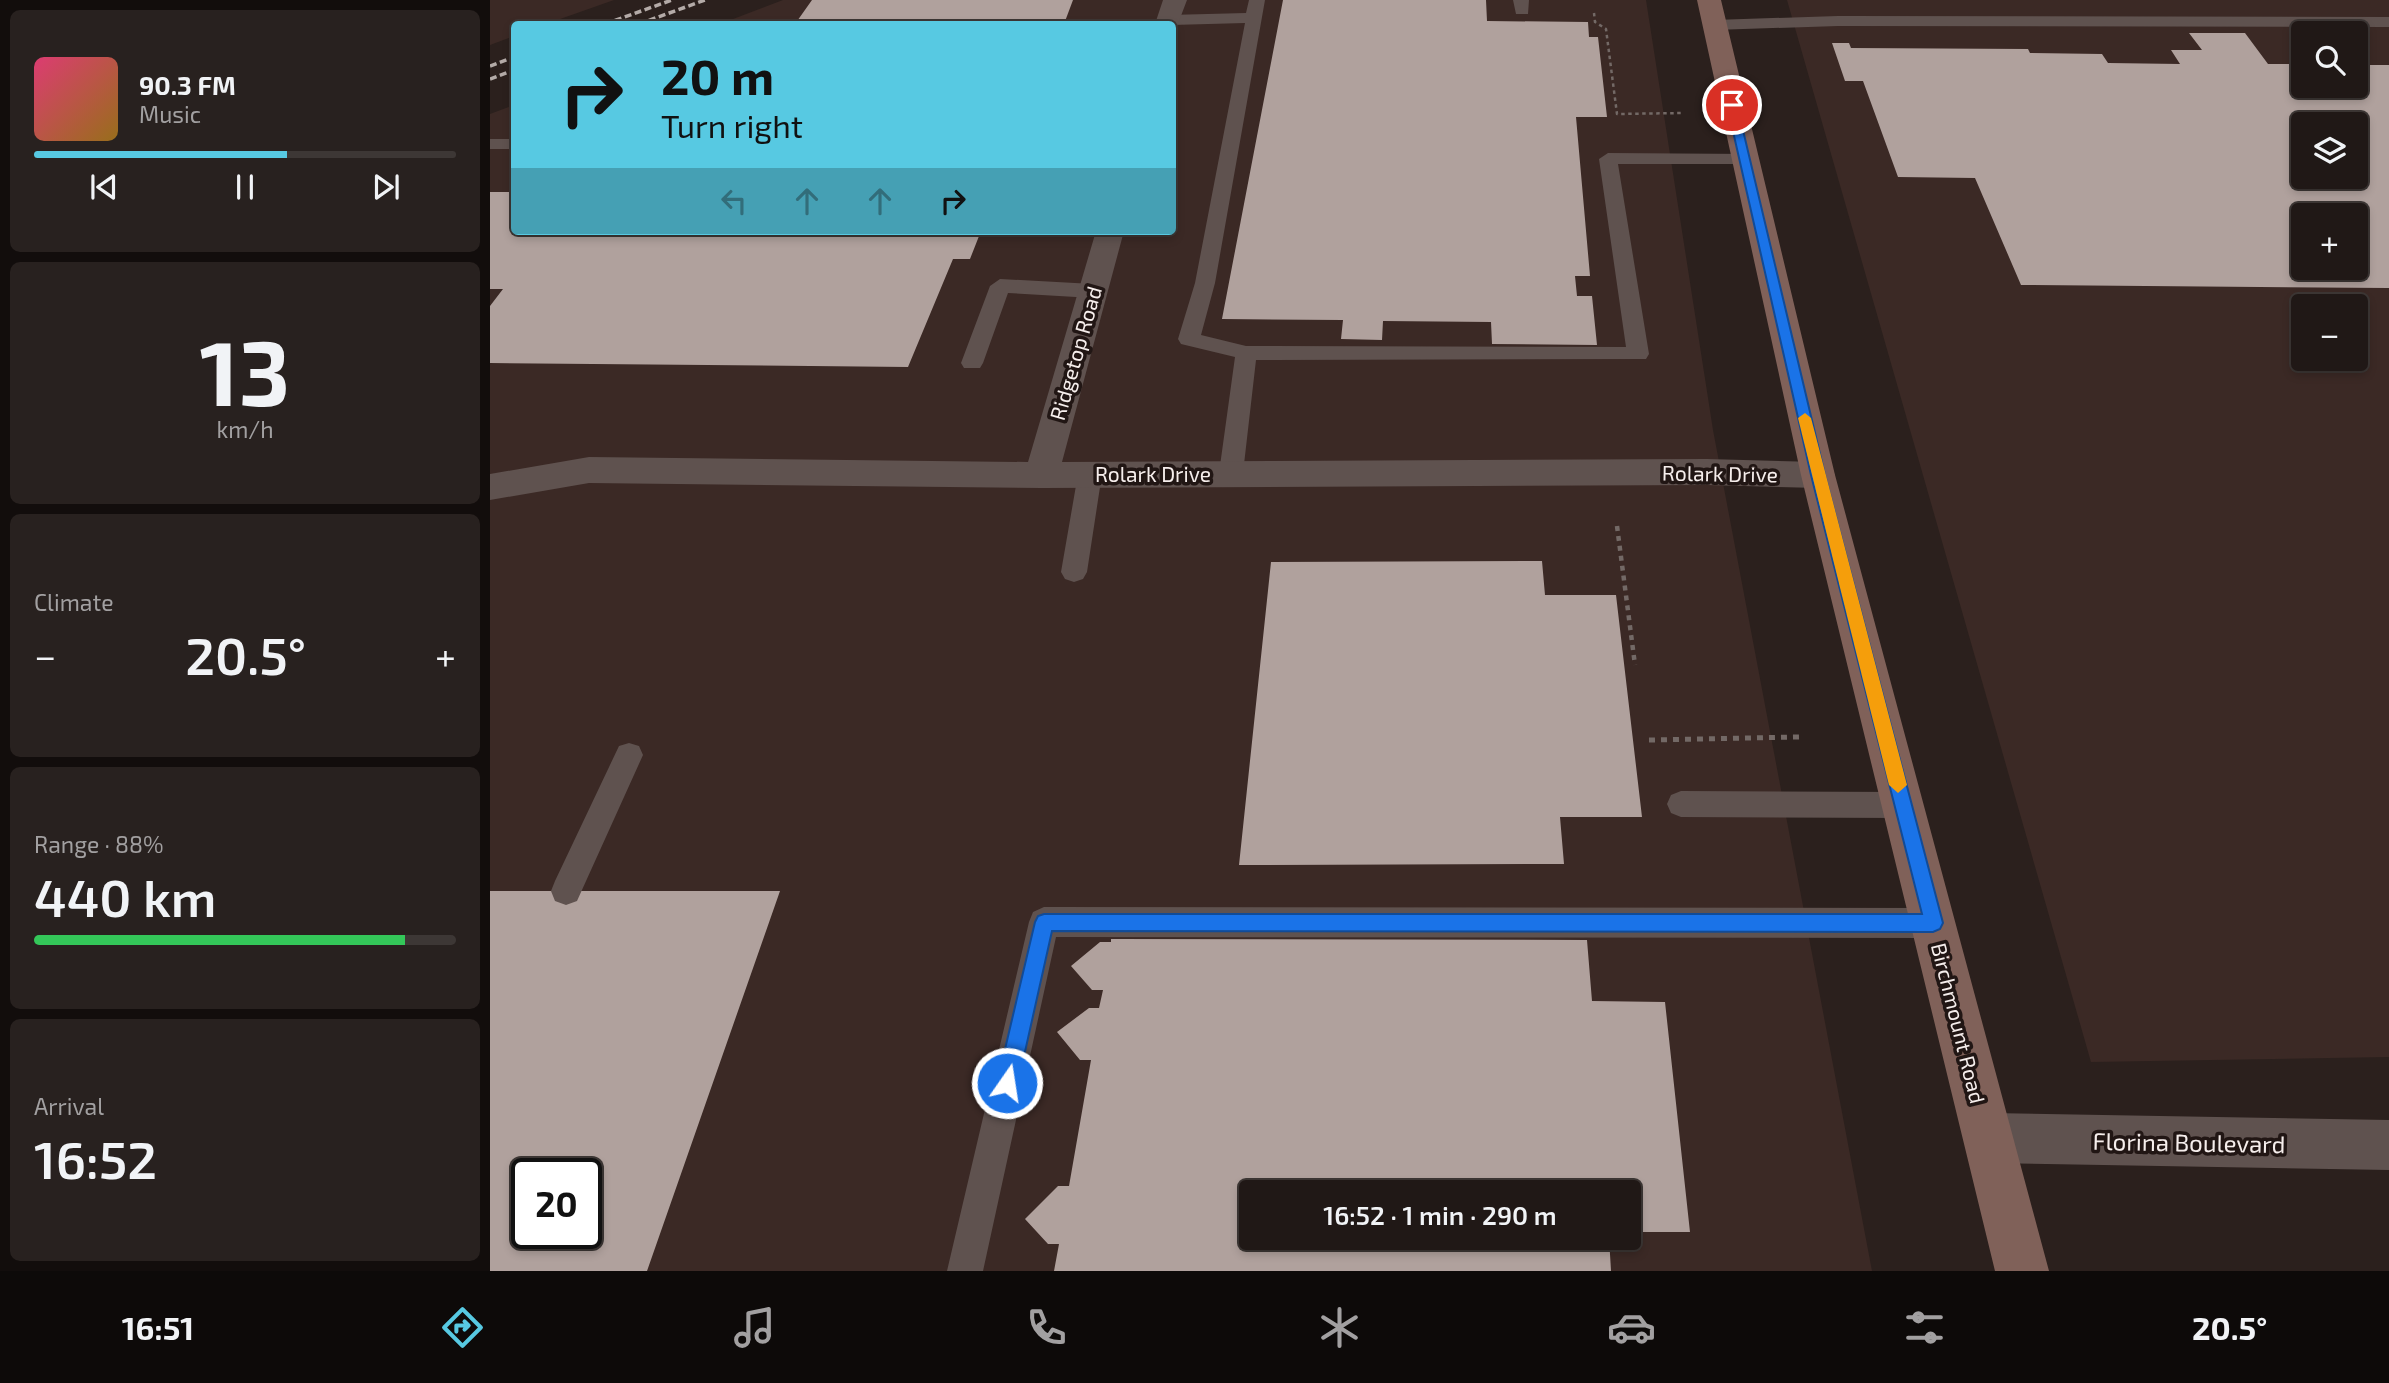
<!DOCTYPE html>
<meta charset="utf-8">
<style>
:root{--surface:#201816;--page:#28211f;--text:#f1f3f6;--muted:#a2a0a1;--line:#3d3735;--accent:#57c9e2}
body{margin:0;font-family:"Exo 2",sans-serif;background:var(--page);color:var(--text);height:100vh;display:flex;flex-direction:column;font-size:26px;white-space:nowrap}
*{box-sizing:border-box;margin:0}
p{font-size:23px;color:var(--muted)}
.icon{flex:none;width:38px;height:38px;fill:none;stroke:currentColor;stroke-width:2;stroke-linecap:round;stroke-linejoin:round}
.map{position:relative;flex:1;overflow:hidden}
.sheet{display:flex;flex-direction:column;gap:10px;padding:10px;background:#120d0c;width:490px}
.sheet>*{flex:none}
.guide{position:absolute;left:21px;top:21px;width:665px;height:214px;border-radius:7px;box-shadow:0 4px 10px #0003,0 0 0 2px var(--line);background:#57c9e2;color:#111;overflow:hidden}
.tools{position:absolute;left:1801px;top:21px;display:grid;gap:14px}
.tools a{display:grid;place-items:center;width:77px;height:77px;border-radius:7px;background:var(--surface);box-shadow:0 4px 10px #0003,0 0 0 2px var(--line);font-size:35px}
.speed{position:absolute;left:21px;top:1158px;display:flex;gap:14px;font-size:35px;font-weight:700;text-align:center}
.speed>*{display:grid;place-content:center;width:91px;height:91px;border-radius:50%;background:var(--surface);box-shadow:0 4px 10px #0003,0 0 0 2px var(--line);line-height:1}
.speed .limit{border:4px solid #111;border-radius:10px;background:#fff;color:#111}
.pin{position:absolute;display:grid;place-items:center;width:60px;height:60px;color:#fff;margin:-30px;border:4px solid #fff;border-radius:50%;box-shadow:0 2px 7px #0007}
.me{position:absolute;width:77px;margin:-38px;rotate:13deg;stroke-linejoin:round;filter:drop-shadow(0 0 5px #0008)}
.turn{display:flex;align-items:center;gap:24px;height:147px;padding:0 35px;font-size:32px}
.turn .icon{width:91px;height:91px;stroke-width:2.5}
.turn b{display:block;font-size:49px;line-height:60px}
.lanes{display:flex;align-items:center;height:66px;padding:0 35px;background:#0003;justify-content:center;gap:35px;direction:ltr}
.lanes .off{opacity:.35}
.big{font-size:52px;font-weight:600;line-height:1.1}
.sheet .card{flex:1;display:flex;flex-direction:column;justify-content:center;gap:10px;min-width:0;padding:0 24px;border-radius:10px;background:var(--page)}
.sheet .dial{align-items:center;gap:0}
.dial b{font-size:91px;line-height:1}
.song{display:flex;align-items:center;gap:21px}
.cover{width:84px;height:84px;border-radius:10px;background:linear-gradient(135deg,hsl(340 70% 55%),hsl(40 70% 35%))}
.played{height:7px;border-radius:4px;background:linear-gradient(90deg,var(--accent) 60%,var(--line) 60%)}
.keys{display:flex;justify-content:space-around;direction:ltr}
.heat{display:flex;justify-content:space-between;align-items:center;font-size:38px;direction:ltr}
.charge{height:10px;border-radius:5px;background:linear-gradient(90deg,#34c759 88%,var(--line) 0)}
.trip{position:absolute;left:749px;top:1180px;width:402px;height:70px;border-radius:7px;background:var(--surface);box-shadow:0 4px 10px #0003,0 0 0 2px var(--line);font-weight:600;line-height:70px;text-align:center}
.tab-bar{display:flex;height:112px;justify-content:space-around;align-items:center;background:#0d0a09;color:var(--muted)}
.tab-bar .icon{width:49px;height:49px}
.tab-bar .active{color:var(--accent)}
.tab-bar b{font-size:32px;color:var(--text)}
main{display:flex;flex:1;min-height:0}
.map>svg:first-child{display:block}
.built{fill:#3b2925;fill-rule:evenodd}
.building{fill:#b0a19d;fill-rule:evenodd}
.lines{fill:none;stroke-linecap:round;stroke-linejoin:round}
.path-far2{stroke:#736966;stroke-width:2.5;stroke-dasharray:3.5 3.5;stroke-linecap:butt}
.path-far1{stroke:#736966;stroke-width:4.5;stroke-dasharray:5 5;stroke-linecap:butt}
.path{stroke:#736966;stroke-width:5;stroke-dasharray:6 6;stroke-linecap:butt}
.service{fill:#5f524f;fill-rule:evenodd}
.minor{fill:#5f524f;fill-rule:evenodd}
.secondary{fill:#806159;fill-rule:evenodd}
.rail{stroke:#b4aba8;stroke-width:3.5;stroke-dasharray:7 3.5;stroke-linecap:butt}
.route{fill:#1a73e8;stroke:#114b97;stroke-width:2}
.slow{fill:#f59e0b}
.labels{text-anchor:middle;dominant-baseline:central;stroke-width:7;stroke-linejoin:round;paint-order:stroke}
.street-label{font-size:21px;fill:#f6eeec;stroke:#211614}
.near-street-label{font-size:24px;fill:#f6eeec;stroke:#211614}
</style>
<main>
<section class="sheet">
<div class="card">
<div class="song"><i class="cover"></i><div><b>90.3 FM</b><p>Music</p></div></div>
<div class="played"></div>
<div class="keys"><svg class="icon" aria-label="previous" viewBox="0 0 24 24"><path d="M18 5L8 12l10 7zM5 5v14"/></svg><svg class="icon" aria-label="pause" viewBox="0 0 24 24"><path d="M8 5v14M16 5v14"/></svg><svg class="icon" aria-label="next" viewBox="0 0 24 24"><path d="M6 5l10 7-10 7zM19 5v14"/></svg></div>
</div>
<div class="card dial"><b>13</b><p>km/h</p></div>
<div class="card"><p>Climate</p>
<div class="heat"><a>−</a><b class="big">20.5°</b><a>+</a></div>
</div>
<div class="card"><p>Range · 88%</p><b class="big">440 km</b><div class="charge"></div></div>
<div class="card"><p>Arrival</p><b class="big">16:52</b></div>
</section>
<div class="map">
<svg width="1899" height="1271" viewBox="0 0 1899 1271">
<rect width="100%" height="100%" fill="#2b201d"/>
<path class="built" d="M0 0H124L56 24H24V36L0 45Z
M293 0H1156L1223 430 1382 1271H0V114L24 105V231H682V24H230ZM37 1174H96V1234H37ZM761 1192H1139V1237H761Z
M1297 0H1899V1057L1601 1062ZM1813 33H1866V86H1813ZM1813 124H1866V177H1813ZM1813 215H1866V268H1813ZM1813 306H1866V359H1813Z"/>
<path class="building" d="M322 0H583L574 24H305Z
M793 0H996L997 21 1098 22 1099 37H1108L1117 117H1086L1100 276H1085L1087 296H1102L1107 345 1002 344 1001 322 893 321 892 340 851 339 853 320 732 319Z
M1699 33H1755L1778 64H1813V86H1866V65H1899V288L1531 285 1485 178 1408 177 1373 81H1355L1342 43H1359L1361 48 1538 49 1540 53 1612 54 1618 63 1690 64 1681 50H1712ZM1813 124H1866V177H1813ZM1813 215H1866V268H1813Z
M0 192H24V231H491L480 259H463L418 367 0 363V306L13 289H0Z
M1052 561 1055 595H1126L1152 817H1070L1074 864 749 865 781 562Z
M0 891H290L157 1271H0ZM37 1174H96V1234H37Z
M621 939 1097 940 1102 1001 1175 1002 1200 1232H1139V1192H761V1237H1119L1121 1271H564L569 1244H558L535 1219 568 1186H579L601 1060H590L567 1032 599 1008H609L613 990H602L581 966 610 942H621Z"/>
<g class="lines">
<path class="path-far2" d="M1104 13 1105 22 1116 29 1127 114 1192 113"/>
<path class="path-far1" d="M1127 526 1145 665"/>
<path class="path" d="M1159 740 1309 737"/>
<path class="service" d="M759 0H775L725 283 711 335 756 346 1136 347 1109 159 1118 153 1261 154 1263 158 1261 162 1254 164H1128L1159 354 1156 359 766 360 753 473 749 479 741 482 733 479 729 473 745 357 691 344 688 339 705 283 755 23 682 25 671 20 679 15 756 13Z
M1023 0H1039L1038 14H1026Z
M1348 16 1899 17V27L1348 26 1224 30 1216 25 1224 20Z
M0 139H24V149H0Z
M510 279 603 284 613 291 603 298 518 293 493 363 490 368H474L471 363 500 286Z
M600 465 608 468 612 474 597 572 593 579 584 582 575 579 571 572 588 474 592 468Z
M139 743 149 746 153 755 87 901 76 905 65 901 61 891 65 881 129 746Z
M1191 791 1413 792 1423 796 1427 805 1423 814 1413 818 1191 817 1181 813 1177 804 1181 795Z
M554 907 1443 908 1454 913 1458 923 1454 933 1443 938 566 937 493 1271H457L539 922 543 912Z"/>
<path class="minor" d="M673 0H697L686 29 682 30V24H665Z
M606 231H634L572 462 1217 459 1328 462 1340 466 1345 475 1340 484 1328 488 1217 485 552 488 99 483 0 500V474L99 457 538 462Z
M1499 1113 1899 1120V1170L1499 1163 1481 1156 1474 1138 1481 1120Z"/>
<path class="secondary" d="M1207 0H1231L1345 475 1559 1271H1505L1311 475Z"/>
<path class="rail" d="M115 24 182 0
M149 24 215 0
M0 66 24 57
M0 79 24 70"/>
</g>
<path class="route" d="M1242 101 1247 105 1335 475 1453 923 1450 929 1443 932 562 931 528 1083 525 1091 517 1094 510 1091 507 1083 545 922 548 916 554 914H1432L1321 475 1237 105Z"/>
<path class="slow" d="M1315 413 1321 418 1417 785 1408 793 1399 785 1308 418Z"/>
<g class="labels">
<g class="street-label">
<text transform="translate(585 353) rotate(-74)">Ridgetop Road</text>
<text x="663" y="473">Rolark Drive</text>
<text transform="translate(1230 473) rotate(1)">Rolark Drive</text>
<text transform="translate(1469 1023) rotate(76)">Birchmount Road</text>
</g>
<g class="near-street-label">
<text transform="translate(1699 1142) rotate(1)">Florina Boulevard</text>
</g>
</g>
</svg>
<div class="tools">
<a><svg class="icon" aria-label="search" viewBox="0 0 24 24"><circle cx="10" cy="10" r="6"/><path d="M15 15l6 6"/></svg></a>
<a><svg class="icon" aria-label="layers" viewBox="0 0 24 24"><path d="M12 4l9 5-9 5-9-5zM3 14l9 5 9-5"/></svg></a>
<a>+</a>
<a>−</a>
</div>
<div class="speed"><div class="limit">20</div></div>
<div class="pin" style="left:1242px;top:105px;background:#d93025"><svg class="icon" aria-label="arrive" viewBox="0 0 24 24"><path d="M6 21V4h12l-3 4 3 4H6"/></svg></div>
<svg class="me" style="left:517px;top:1083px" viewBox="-20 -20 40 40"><circle r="17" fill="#1a73e8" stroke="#fff" stroke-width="3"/><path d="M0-11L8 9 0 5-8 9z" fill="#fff"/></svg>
<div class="trip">16:52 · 1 min · 290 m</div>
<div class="guide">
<div class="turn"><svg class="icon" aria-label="right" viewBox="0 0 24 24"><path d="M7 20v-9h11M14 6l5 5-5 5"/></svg><div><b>20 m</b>Turn right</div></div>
<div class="lanes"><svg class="icon off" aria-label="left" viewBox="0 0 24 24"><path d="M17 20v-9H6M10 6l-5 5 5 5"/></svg><svg class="icon off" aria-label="ahead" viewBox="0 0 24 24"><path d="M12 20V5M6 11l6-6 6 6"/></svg><svg class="icon off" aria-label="ahead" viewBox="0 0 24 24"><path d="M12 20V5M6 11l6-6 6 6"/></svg><svg class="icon" aria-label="right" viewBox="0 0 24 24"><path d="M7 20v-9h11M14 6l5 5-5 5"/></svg></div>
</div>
</div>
</main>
<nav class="tab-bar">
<b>16:51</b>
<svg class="icon active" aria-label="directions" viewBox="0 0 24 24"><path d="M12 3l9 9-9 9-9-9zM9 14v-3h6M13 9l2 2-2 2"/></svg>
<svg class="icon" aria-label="music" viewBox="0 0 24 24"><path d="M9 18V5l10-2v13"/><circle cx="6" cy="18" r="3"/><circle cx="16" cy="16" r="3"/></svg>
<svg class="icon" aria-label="phone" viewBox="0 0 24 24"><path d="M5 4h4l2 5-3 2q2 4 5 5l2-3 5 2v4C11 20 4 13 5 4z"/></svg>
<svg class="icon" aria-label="climate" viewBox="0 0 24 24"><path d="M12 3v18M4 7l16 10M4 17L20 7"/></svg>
<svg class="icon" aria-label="car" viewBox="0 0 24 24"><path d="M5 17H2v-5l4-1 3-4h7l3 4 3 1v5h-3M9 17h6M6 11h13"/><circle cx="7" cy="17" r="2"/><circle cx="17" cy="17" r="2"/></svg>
<svg class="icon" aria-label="filters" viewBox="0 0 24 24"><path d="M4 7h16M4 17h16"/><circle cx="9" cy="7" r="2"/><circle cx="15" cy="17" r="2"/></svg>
<b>20.5°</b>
</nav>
